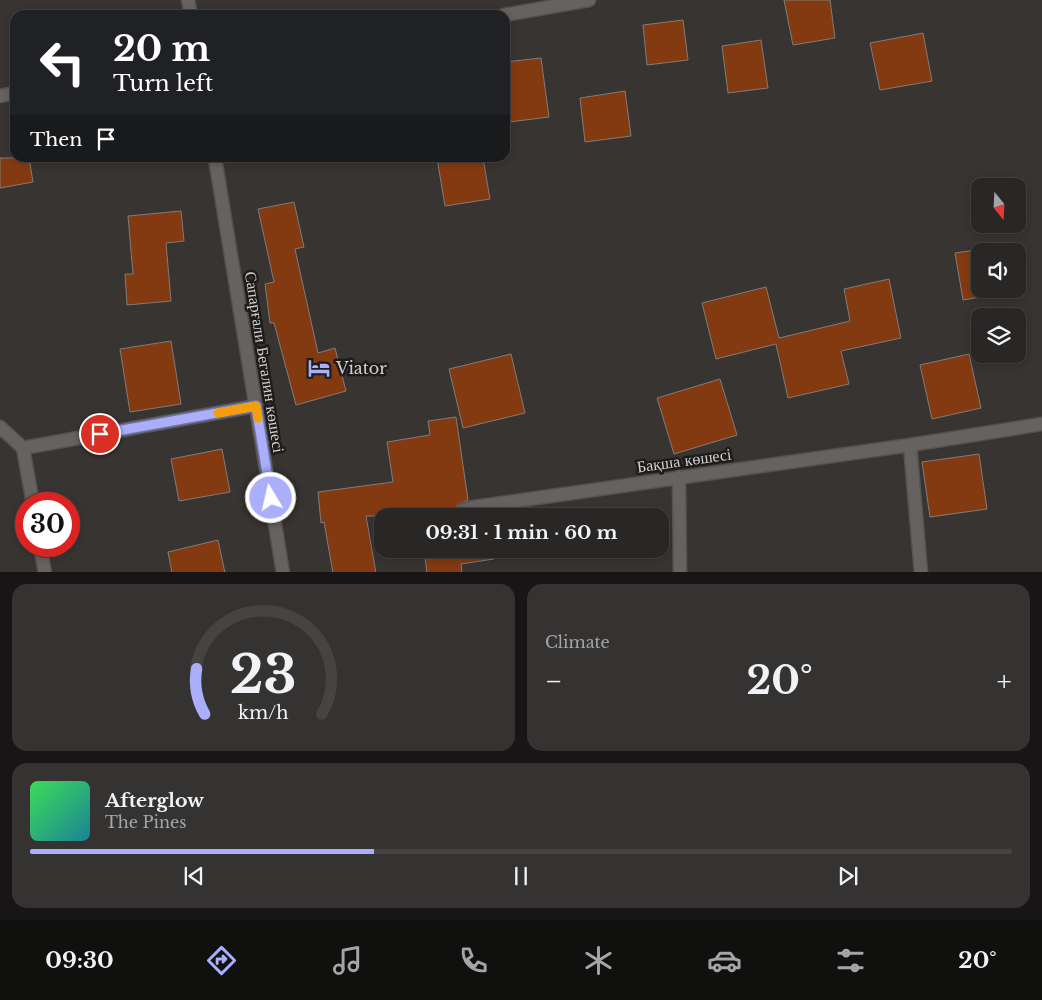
<!DOCTYPE html>
<meta charset="utf-8">
<style>
:root{--surface:#292726;--page:#353332;--text:#f1f3f6;--muted:#a5a5a7;--line:#454443;--accent:#abaffb}
body{margin:0;font-family:"Libre Baskerville",serif;background:var(--page);color:var(--text);height:100vh;display:flex;flex-direction:column;font-size:19px;white-space:nowrap}
*{box-sizing:border-box;margin:0}
p{font-size:16px;color:var(--muted)}
.icon{flex:none;width:28px;height:28px;fill:none;stroke:currentColor;stroke-width:2;stroke-linecap:round;stroke-linejoin:round}
.map{position:relative;height:572px;overflow:hidden}
.sheet{display:flex;flex-direction:column;gap:12px;padding:12px;background:#171515;flex:1}
.sheet>*{flex:none}
.hud{position:absolute;left:10px;top:10px;width:500px;height:152px;border-radius:15px;box-shadow:0 2px 8px #0003,0 0 0 1px var(--line);background:#202124;color:#fff;overflow:hidden}
.needle{width:32px;rotate:162deg}
.buttons{position:absolute;left:971px;top:178px;display:grid;gap:10px}
.buttons a{display:grid;place-items:center;width:55px;height:55px;border-radius:10px;background:var(--surface);box-shadow:0 2px 8px #0003,0 0 0 1px var(--line);font-size:25px}
.speed{position:absolute;left:15px;top:492px;display:flex;gap:10px;font-size:25px;font-weight:700;text-align:center}
.speed>*{display:grid;place-content:center;width:65px;height:65px;border-radius:50%;background:var(--surface);box-shadow:0 2px 8px #0003,0 0 0 1px var(--line);line-height:1}
.speed .limit{border:8px solid #d22;background:#fff;color:#111}
.pin{position:absolute;display:grid;place-items:center;width:42px;height:42px;color:#fff;margin:-21px;border:2px solid #fff;border-radius:50%;box-shadow:0 1px 5px #0007}
.me{position:absolute;width:55px;margin:-28px;rotate:351deg;stroke-linejoin:round;filter:drop-shadow(0 0 4px #0008)}
.turn{display:flex;align-items:center;gap:18px;height:105px;padding:0 20px;font-size:22px}
.turn .icon{width:65px;height:65px;stroke-width:2.5}
.turn b{display:block;font-size:35px;line-height:42px}
.then{display:flex;align-items:center;height:48px;padding:0 20px;background:#0003;gap:10px;font-size:19px}
.big{font-size:38px;font-weight:700;line-height:1.1}
.sheet .widget{flex:1;display:flex;flex-direction:column;justify-content:center;gap:8px;min-width:0;padding:0 18px;border-radius:15px;background:var(--page)}
.sheet .dial{align-items:center;gap:0}
.dial svg{height:130px;overflow:visible;fill:none;stroke:var(--line);stroke-width:7;stroke-linecap:round;text-anchor:middle}
.dial text{fill:var(--text);stroke:none}
.song{display:flex;align-items:center;gap:15px}
.cover{width:60px;height:60px;border-radius:8px;background:linear-gradient(135deg,hsl(130 70% 55%),hsl(190 70% 35%))}
.played{height:5px;border-radius:2px;background:linear-gradient(90deg,var(--accent) 35%,var(--line) 35%)}
.keys{display:flex;justify-content:space-around;direction:ltr}
.heat{display:flex;justify-content:space-between;align-items:center;font-size:28px;direction:ltr}
.sheet .tiles{flex:1;display:grid;gap:12px;grid-template-columns:1fr 1fr}
.widget:last-child{grid-column:span 2}
.trip{position:absolute;left:374px;top:508px;width:295px;height:50px;border-radius:15px;background:var(--surface);box-shadow:0 2px 8px #0003,0 0 0 1px var(--line);font-weight:700;line-height:50px;text-align:center}
.tab-bar{display:flex;height:80px;justify-content:space-around;align-items:center;background:#10100f;color:var(--muted)}
.tab-bar .icon{width:35px;height:35px}
.tab-bar .on{color:var(--accent)}
.tab-bar b{font-size:22px;color:var(--text)}
.map>svg:first-child{display:block}
.building{fill:#843a11;stroke:#807c7a}
.lines{fill:none;stroke-linecap:round;stroke-linejoin:round}
.service-casing{stroke:#555251;stroke-width:15}
.minor-casing{stroke:#555251;stroke-width:15}
.service{stroke:#666260;stroke-width:12}
.minor{stroke:#666260;stroke-width:12}
.route-casing{stroke:#6f72a3;stroke-width:12}
.route{stroke:#abaffb;stroke-width:9}
.slow{stroke:#f59e0b;stroke-width:9}
.labels{text-anchor:middle;dominant-baseline:central;stroke-width:5;stroke-linejoin:round;paint-order:stroke}
.street-label{font-size:16px;fill:#d4d2d1;stroke:#1d1c1b}
.poi-label{font-size:16px;fill:#d4d2d1;stroke:#1d1c1b;text-anchor:start}
</style>
<div class="map">
<svg width="1042" height="573" viewBox="0 0 1042 573">
<rect width="100%" height="100%" fill="#373432"/>
<path class="building" d="M784 0H830L835 38 793 45Z
M683 20 688 60 647 65 643 25Z
M923 33 932 81 880 90 870 43Z
M761 40 768 88 728 93 722 46Z
M541 58 549 117 509 122 505 87V62Z
M625 91 631 136 585 142 580 98Z
M0 158H29L33 182 0 188Z
M437 158H483L490 199 445 206Z
M294 202 304 247 295 249 318 353 335 348 346 391 296 405 274 323H270L265 284 274 282 258 209Z
M181 211 184 241 166 243 171 301 127 305 125 274H133L128 216Z
M996 247 997 251H980V289H1003L1004 293 963 300 955 253Z
M889 279 901 338 841 351 849 384 788 398 776 344 716 359 702 303 766 287 779 338 850 321 844 289Z
M171 341 181 404 130 412 120 349Z
M511 354 525 413 463 428 449 369Z
M969 354 981 408 932 419 920 365Z
M720 379 737 435 674 454 657 398Z
M456 417 468 500 457 505 455 512 458 516H366L376 573H333L324 522 321 523 318 492 393 482 387 442 430 435 428 421Z
M222 449 230 492 179 501 171 459Z
M979 454 987 509 930 517 922 462Z
M218 540 225 573H172L168 552Z
M424 549H493L494 559 461 564 462 573H427Z"/>
<g class="lines">
<g class="service-casing">
<path id="service" d="M0 427 23 448
M33 504 23 448 256 406
M40 546 45 573"/>
</g>
<g class="minor-casing">
<path id="minor" d="M188 0 191 15
M504 15 589 0
M0 96 15 93
M215 158 283 573
M910 445 921 573
M679 477 680 573
M463 510 474 507 910 445 1042 424"/>
</g>
<use href="#service" class="service"/>
<use href="#minor" class="minor"/>
</g>
<g class="lines">
<g class="route-casing">
<path id="route" d="M100 434 256 406 271 498"/>
</g>
<use href="#route" class="route"/>
<path class="slow" d="M218 413 256 406 258 418"/>
</g>
<defs>
<g id="hotel-bare" transform="scale(1.725)"><path d="M-6-4.5h1.5V1H6V5H4.5V3h-9V5H-6ZM-4 0a1.8 1.8 0 1 1 3.6 0ZM.5 0V-2.5h3Q6-2.5 6 0Z" fill="#abaffb" stroke="#1d1c1b" stroke-width="2.5" paint-order="stroke"/></g>
</defs>
<g fill-rule="evenodd">
<use href="#hotel-bare" x="319" y="368"/>
</g>
<g class="labels">
<g class="street-label">
<text transform="translate(265 362) rotate(81)">Сапарғали Бегалин көшесі</text>
<text transform="translate(684 460) rotate(-8)">Бақша көшесі</text>
</g>
<g class="poi-label">
<text x="336" y="368">Viator</text>
</g>
</g>
</svg>
<div class="buttons">
<a><svg class="needle" viewBox="-14 -14 28 28"><path d="M0-13l5 13h-10z" fill="#e53935"/><path d="M0 13l5-13h-10z" fill="#a5a5a7"/></svg></a>
<a><svg class="icon" aria-label="sound" viewBox="0 0 24 24"><path d="M4 9h4l5-4v14l-5-4H4zM17 9q2 3 0 6"/></svg></a>
<a><svg class="icon" aria-label="layers" viewBox="0 0 24 24"><path d="M12 4l9 5-9 5-9-5zM3 14l9 5 9-5"/></svg></a>
</div>
<div class="speed"><div class="limit">30</div></div>
<div class="pin" style="left:100px;top:434px;background:#d93025"><svg class="icon" aria-label="arrive" viewBox="0 0 24 24"><path d="M6 21V4h12l-3 4 3 4H6"/></svg></div>
<svg class="me" style="left:271px;top:498px" viewBox="-20 -20 40 40"><circle r="17" fill="#abaffb" stroke="#fff" stroke-width="3"/><path d="M0-11L8 9 0 5-8 9z" fill="#fff"/></svg>
<div class="trip">09:31 · 1 min · 60 m</div>
<div class="hud">
<div class="turn"><svg class="icon" aria-label="left" viewBox="0 0 24 24"><path d="M17 20v-9H6M10 6l-5 5 5 5"/></svg><div><b>20 m</b>Turn left</div></div>
<div class="then">Then<svg class="icon" aria-label="arrive" viewBox="0 0 24 24"><path d="M6 21V4h12l-3 4 3 4H6"/></svg></div>
</div>
</div>
<section class="sheet">
<div class="tiles">
<div class="widget dial"><svg viewBox="0 0 100 80">
<path d="M14 69A42 42 0 1 1 86 69"/>
<path d="M14 69A42 42 0 0 1 9 41" stroke="#abaffb"/>
<text x="50" y="56" font-size="32" font-weight="700">23</text>
<text x="50" y="72" font-size="11">km/h</text>
</svg></div>
<div class="widget"><p>Climate</p>
<div class="heat"><a>−</a><b class="big">20°</b><a>+</a></div>
</div>
<div class="widget">
<div class="song"><i class="cover"></i><div><b>Afterglow</b><p>The Pines</p></div></div>
<div class="played"></div>
<div class="keys"><svg class="icon" aria-label="previous" viewBox="0 0 24 24"><path d="M18 5L8 12l10 7zM5 5v14"/></svg><svg class="icon" aria-label="pause" viewBox="0 0 24 24"><path d="M8 5v14M16 5v14"/></svg><svg class="icon" aria-label="next" viewBox="0 0 24 24"><path d="M6 5l10 7-10 7zM19 5v14"/></svg></div>
</div>
</div>
</section>
<nav class="tab-bar">
<b>09:30</b>
<svg class="icon on" aria-label="directions" viewBox="0 0 24 24"><path d="M12 3l9 9-9 9-9-9zM9 14v-3h6M13 9l2 2-2 2"/></svg>
<svg class="icon" aria-label="music" viewBox="0 0 24 24"><path d="M9 18V5l10-2v13"/><circle cx="6" cy="18" r="3"/><circle cx="16" cy="16" r="3"/></svg>
<svg class="icon" aria-label="phone" viewBox="0 0 24 24"><path d="M5 4h4l2 5-3 2q2 4 5 5l2-3 5 2v4C11 20 4 13 5 4z"/></svg>
<svg class="icon" aria-label="climate" viewBox="0 0 24 24"><path d="M12 3v18M4 7l16 10M4 17L20 7"/></svg>
<svg class="icon" aria-label="car" viewBox="0 0 24 24"><path d="M5 17H2v-5l4-1 3-4h7l3 4 3 1v5h-3M9 17h6M6 11h13"/><circle cx="7" cy="17" r="2"/><circle cx="17" cy="17" r="2"/></svg>
<svg class="icon" aria-label="filters" viewBox="0 0 24 24"><path d="M4 7h16M4 17h16"/><circle cx="9" cy="7" r="2"/><circle cx="15" cy="17" r="2"/></svg>
<b>20°</b>
</nav>
